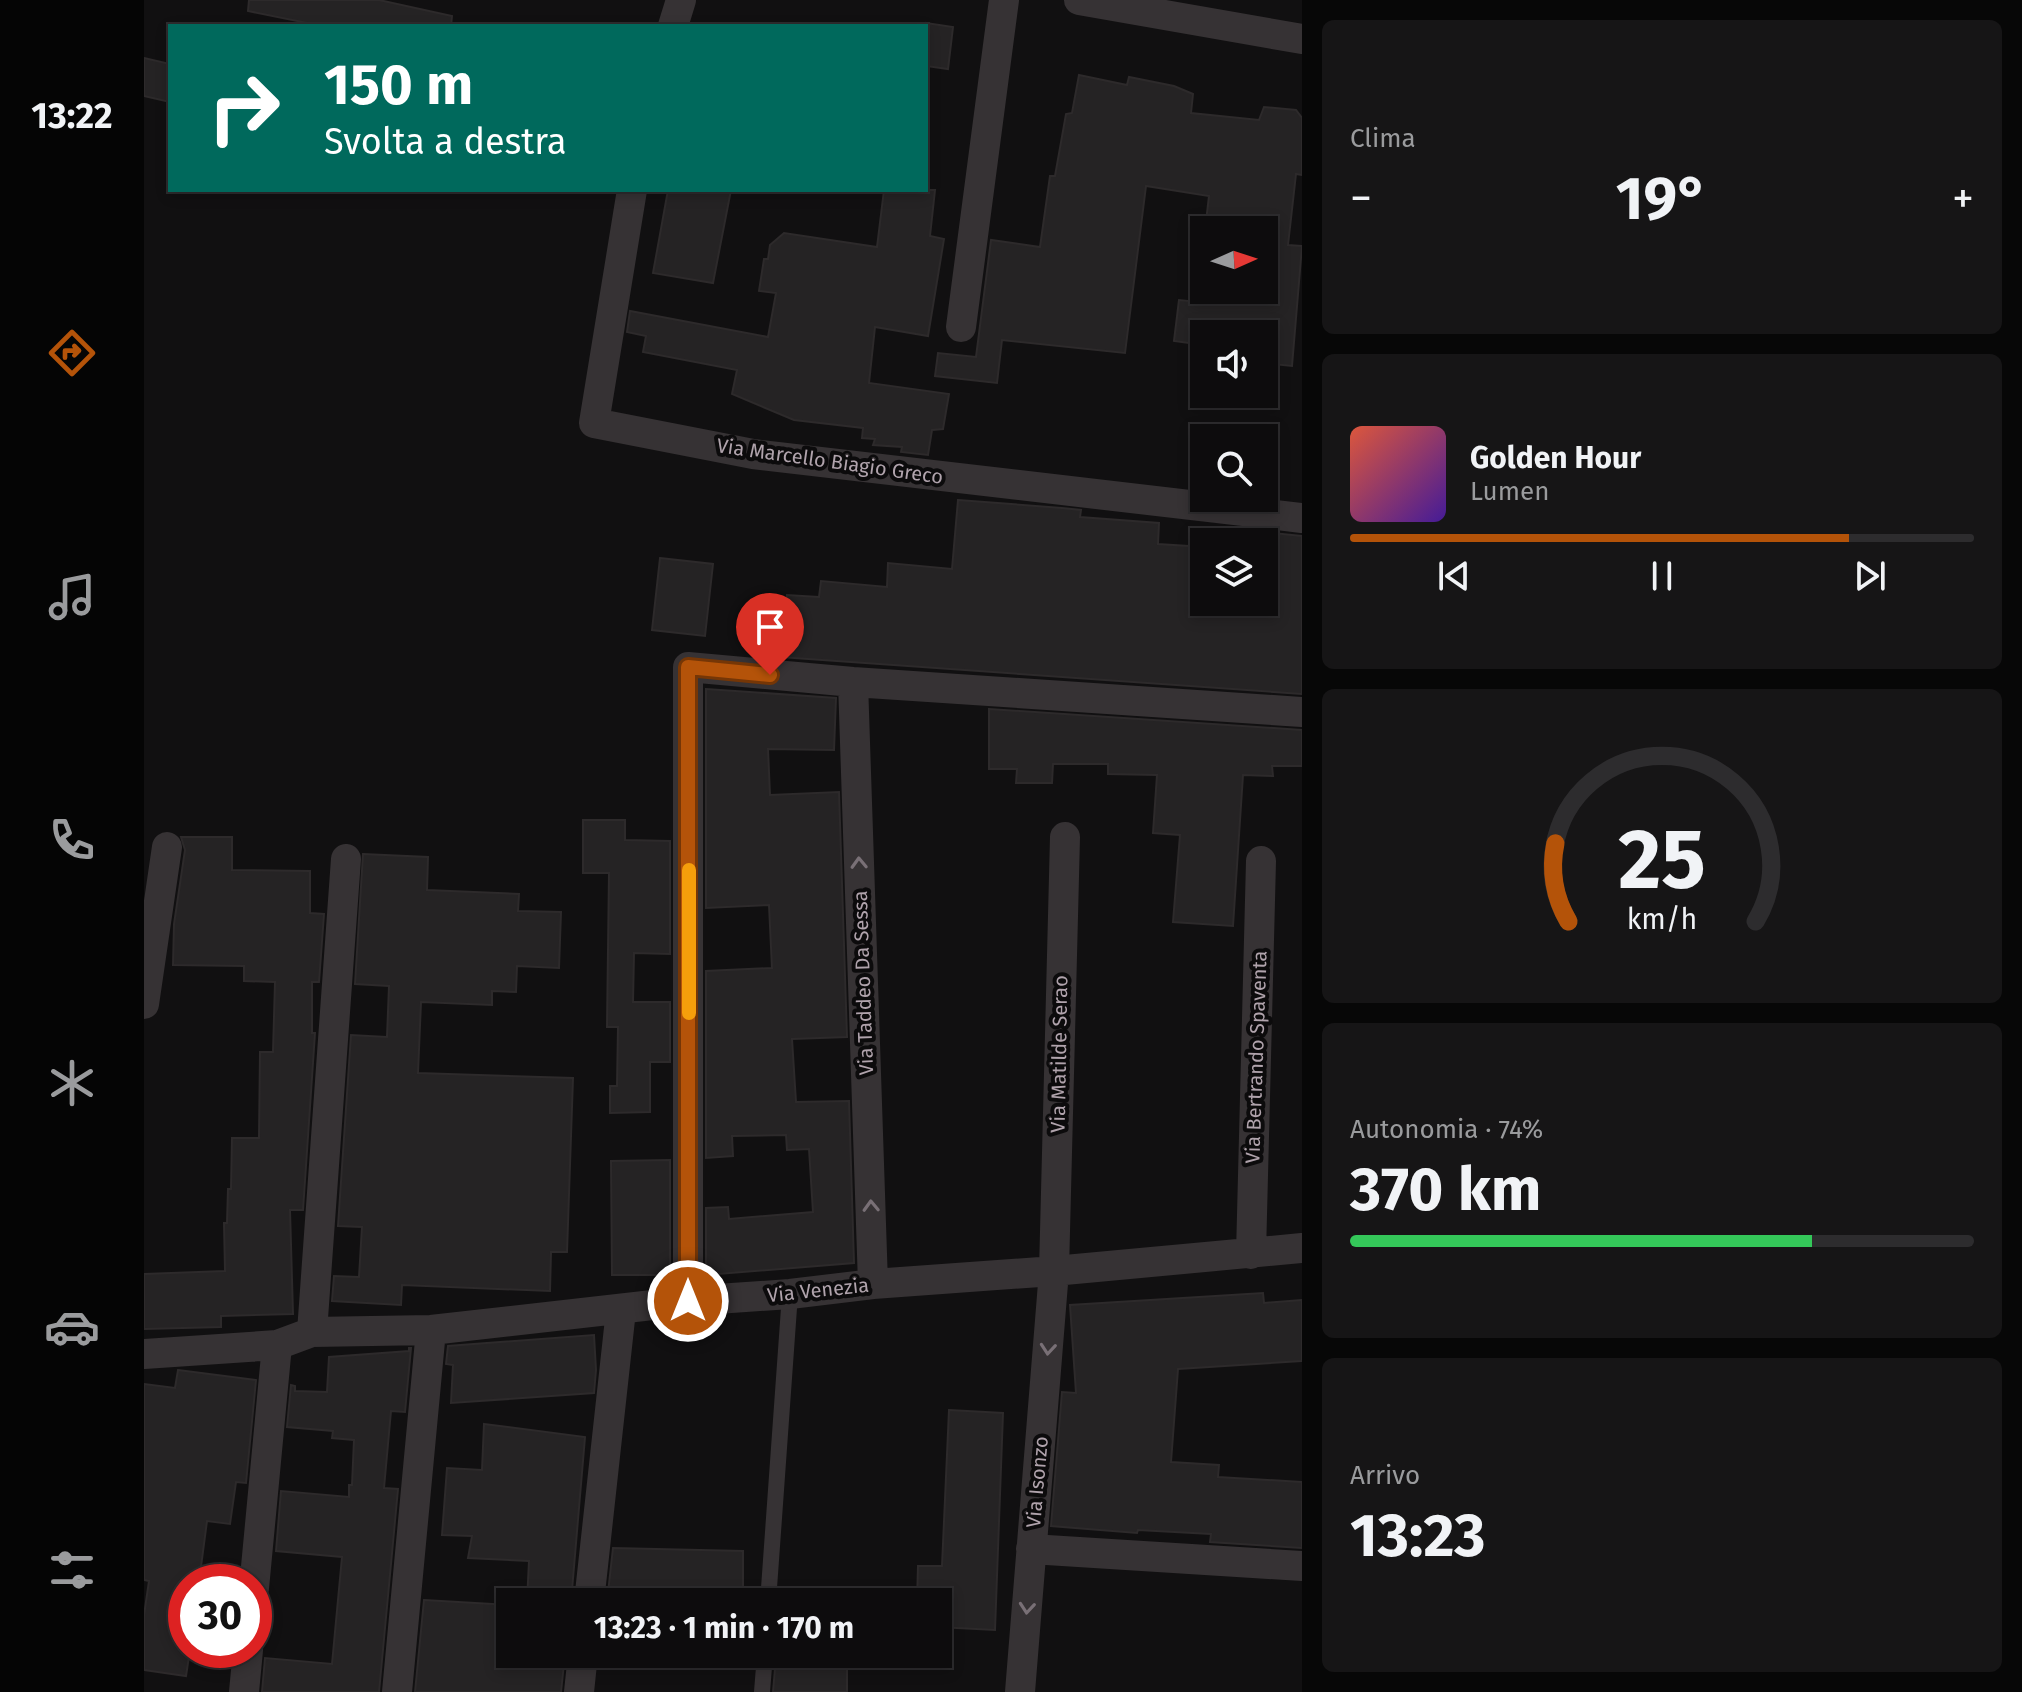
<!DOCTYPE html>
<html lang="it">
<meta charset="utf-8">
<style>
:root{--surface:#0d0c0d;--page:#161516;--text:#f1f3f6;--muted:#9a9b9d;--line:#2d2c2e;--accent:#b45309}
body{margin:0;font-family:"Fira Sans",sans-serif;background:var(--page);color:var(--text);height:100vh;display:flex;flex-direction:column;font-size:30px;white-space:nowrap}
*{box-sizing:border-box;margin:0}
p{font-size:26px;color:var(--muted)}
.icon{flex:none;width:44px;height:44px;fill:none;stroke:currentColor;stroke-width:2;stroke-linecap:round;stroke-linejoin:round}
.map{position:relative;flex:1;overflow:hidden}
.sheet{display:flex;flex-direction:column;gap:20px;padding:20px;background:#070707;width:720px}
.sheet>*{flex:none}
.banner{position:absolute;left:24px;top:24px;width:760px;height:168px;border-radius:0px;box-shadow:0 4px 12px #0003,0 0 0 2px var(--line);background:#00695c;color:#fff;overflow:hidden}
.needle{width:52px;rotate:87deg}
.fabs{position:absolute;left:1046px;top:216px;display:grid;gap:16px}
.fabs a{display:grid;place-items:center;width:88px;height:88px;border-radius:0px;background:var(--surface);box-shadow:0 4px 12px #0003,0 0 0 2px var(--line);font-size:40px}
.speed{position:absolute;left:24px;top:1564px;display:flex;gap:16px;font-size:40px;font-weight:700;text-align:center}
.speed>*{display:grid;place-content:center;width:104px;height:104px;border-radius:50%;background:var(--surface);box-shadow:0 4px 12px #0003,0 0 0 2px var(--line);line-height:1}
.speed .limit{border:12px solid #d22;background:#fff;color:#111}
.pin{position:absolute;display:grid;place-items:center;width:68px;height:68px;color:#fff;margin:-82px -34px;border-radius:50% 50% 50% 0;rotate:-45deg;box-shadow:0 0 8px #0007}
.pin .icon{rotate:45deg}
.me{position:absolute;width:88px;margin:-44px;rotate:0deg;stroke-linejoin:round;filter:drop-shadow(0 0 6px #0008)}
.turn{display:flex;align-items:center;gap:28px;height:168px;padding:0 24px;font-size:36px}
.turn .icon{width:104px;height:104px;stroke-width:2.5}
.turn b{display:block;font-size:56px;line-height:68px}
.big{font-size:60px;font-weight:700;line-height:1.1}
.sheet .card{flex:1;display:flex;flex-direction:column;justify-content:center;gap:12px;min-width:0;padding:0 28px;border-radius:12px;background:var(--page)}
.sheet .dial{align-items:center;gap:0}
.dial svg{height:208px;overflow:visible;fill:none;stroke:var(--line);stroke-width:7;stroke-linecap:round;text-anchor:middle}
.dial text{fill:var(--text);stroke:none}
.song{display:flex;align-items:center;gap:24px}
.cover{width:96px;height:96px;border-radius:12px;background:linear-gradient(135deg,hsl(10 70% 55%),hsl(260 70% 35%))}
.played{height:8px;border-radius:4px;background:linear-gradient(90deg,var(--accent) 80%,var(--line) 80%)}
.keys{display:flex;justify-content:space-around;direction:ltr}
.heat{display:flex;justify-content:space-between;align-items:center;font-size:44px;direction:ltr}
.charge{height:12px;border-radius:6px;background:linear-gradient(90deg,#34c759 74%,var(--line) 0)}
.trip{position:absolute;left:352px;top:1588px;width:456px;height:80px;border-radius:0px;background:var(--surface);box-shadow:0 4px 12px #0003,0 0 0 2px var(--line);font-weight:700;line-height:80px;text-align:center}
main{display:flex;flex:1;min-height:0}
.dock{display:flex;flex-direction:column;width:144px;justify-content:space-around;align-items:center;background:#050505;color:var(--muted)}
.dock .icon{width:56px;height:56px}
.dock .selected{color:var(--accent)}
.dock b{font-size:36px;color:var(--text)}
.map>svg:first-child{display:block}
.building{fill:#252324;stroke:#2d2a2b;stroke-width:2}
.lines{fill:none;stroke-linecap:round;stroke-linejoin:round}
.lane{stroke:#363234;stroke-width:16}
.street{stroke:#363234;stroke-width:30}
.oneway{stroke:#797076}
.route-casing{stroke:#753606;stroke-width:20}
.route{stroke:#b45309;stroke-width:14}
.slow{stroke:#f59e0b;stroke-width:14}
.labels{text-anchor:middle;dominant-baseline:central;stroke-width:8;stroke-linejoin:round;paint-order:stroke}
.street-label{font-size:20px;fill:#b0a3ac;stroke:#0c0b0c}
</style>
<main>
<nav class="dock">
<b>13:22</b>
<svg class="icon selected" aria-label="directions" viewBox="0 0 24 24"><path d="M12 3l9 9-9 9-9-9zM9 14v-3h6M13 9l2 2-2 2"/></svg>
<svg class="icon" aria-label="music" viewBox="0 0 24 24"><path d="M9 18V5l10-2v13"/><circle cx="6" cy="18" r="3"/><circle cx="16" cy="16" r="3"/></svg>
<svg class="icon" aria-label="phone" viewBox="0 0 24 24"><path d="M5 4h4l2 5-3 2q2 4 5 5l2-3 5 2v4C11 20 4 13 5 4z"/></svg>
<svg class="icon" aria-label="climate" viewBox="0 0 24 24"><path d="M12 3v18M4 7l16 10M4 17L20 7"/></svg>
<svg class="icon" aria-label="car" viewBox="0 0 24 24"><path d="M5 17H2v-5l4-1 3-4h7l3 4 3 1v5h-3M9 17h6M6 11h13"/><circle cx="7" cy="17" r="2"/><circle cx="17" cy="17" r="2"/></svg>
<svg class="icon" aria-label="filters" viewBox="0 0 24 24"><path d="M4 7h16M4 17h16"/><circle cx="9" cy="7" r="2"/><circle cx="15" cy="17" r="2"/></svg>
</nav>
<div class="map">
<svg width="1158" height="1692" viewBox="0 0 1158 1692">
<rect width="100%" height="100%" fill="#111011"/>
<path class="building" d="M105 0H235L308 16 307 26H178L104 11Z
M782 23 809 27 804 69 782 66Z
M0 58 26 64V102L0 96Z
M935 75 983 85 985 77 1030 86 1049 94 1047 113 1115 120 1120 107 1152 110 1158 118V175L1152 174 1144 245 1158 246 1148 366 1120 363V334H1060V345L1030 341 1035 300 1054 302 1055 290H1120V230H1061L1065 196 1002 186 981 353 858 340 853 383 791 376 794 353 832 357 847 240 896 247 906 176H911L922 114 928 113Z
M524 190H587L569 283 509 273Z
M740 190H791L786 236 800 239 784 336 731 327 725 383 805 394 799 429 788 430 784 455 757 452 758 447 729 445 731 439 718 438 719 428 650 420 588 394 593 370 499 352 502 336 483 332 486 311 624 337 632 293 615 291 620 259H624L626 245 640 233 733 247Z
M814 500 918 508 937 510 936 517 1015 523 1014 544 1060 547V602H1120V532L1158 536V694L609 655 612 606 641 608 643 595 675 597 677 581 743 587 744 563 808 569Z
M516 558 569 564 561 636 508 630Z
M562 689 692 698 690 750 624 749 626 795 695 792 703 1037 648 1039 652 1102 705 1101 710 1263 562 1275V1208L584 1207 585 1219 669 1212 665 1149 643 1150 642 1135 588 1136 589 1156 562 1158V971L628 968 625 905 562 908Z
M845 709 1158 730V766H1128L1129 776 1099 775 1089 926 1029 922 1036 835 1009 833 1013 775 964 774V764H909L908 783H872L873 769H845Z
M439 820H481V840L526 841V954L490 953 489 1002H526V1062H506V1112L466 1113V1086H473L474 1027H463L465 873H439Z
M37 837H88V870L166 871V913L180 914 175 982H168V1033H171L159 1210H146L149 1314 77 1316V1327L0 1329V1274L81 1271 80 1223H83L84 1189H87L88 1138H115L116 1052H129L131 982 100 981V966L29 965 30 924 41 850Z
M219 854 284 857 283 890 375 894 374 911 417 912 415 968 373 966 372 992 348 991V1005L277 1002 274 1073 429 1078 423 1252H407L406 1291 258 1285 257 1305 188 1301 190 1276 215 1277 218 1227 194 1226 207 1035 243 1037 245 986 211 984Z
M526 1160V1275H468L467 1161Z
M1119 1293 1120 1303 1158 1300V1361L1034 1369 1027 1462 1075 1465 1074 1477 1158 1482V1548L1066 1542 1067 1534 994 1530 993 1533 907 1526 918 1392 932 1393 926 1305Z
M450 1335 452 1370 450 1393 307 1403 309 1365 302 1364 304 1346Z
M265 1348H267L261 1412 247 1411 240 1488 254 1489 235 1692H118L121 1658 188 1664 198 1557 132 1551 137 1491 205 1497V1485H208L210 1440 188 1438 189 1431 143 1427 147 1385 151 1386V1391L183 1392 185 1357 265 1351Z
M34 1370 112 1380 102 1483 92 1482 86 1524 63 1521 55 1582H42V1650H46L42 1676 0 1670V1615L5 1581 0 1580V1384L31 1388Z
M805 1410 859 1413 851 1630 794 1627V1602H773L774 1566H798Z
M340 1424 441 1437 427 1602H383L385 1561 324 1558 328 1536 298 1535 303 1468 338 1470Z
M469 1548 599 1551V1602H463Z
M280 1600 366 1605V1654H421L417 1692H271Z
M632 1657H703V1692H629Z"/>
<g class="lines">
<path class="lane" d="M624 1602 646 1294
M618 1692 621 1654"/>
<path class="street" d="M935 0 1158 39
M529 26 537 0
M488 190 450 423 609 454 1158 518
M817 327 860 0
M709 682 729 1284
M0 1004 23 847
M1107 1254 1117 861
M544 1301V667L709 682 1158 712
M168 1332 202 859
M0 1354 133 1345 168 1332 287 1330 544 1301 646 1294 729 1284 910 1271 1158 1248
M887 1549 1158 1566
M110 1588 133 1345
M445 1602 477 1310
M100 1692 104 1650
M253 1692 287 1330
M435 1692 439 1654
M876 1692 910 1271 921 837"/>
</g>
<defs><path id="oneway-chevron" d="M-2-3.5L2.5 0L-2 3.5" fill="none" stroke-width="1.6" stroke-linecap="round" stroke-linejoin="round" transform="scale(2)"/></defs>
<g class="oneway">
<use href="#oneway-chevron" transform="translate(715 863) rotate(-92)"/>
<use href="#oneway-chevron" transform="translate(727 1206) rotate(-92)"/>
<use href="#oneway-chevron" transform="translate(904 1349) rotate(95)"/>
<use href="#oneway-chevron" transform="translate(883 1608) rotate(95)"/>
</g>
<g class="lines">
<g class="route-casing">
<path id="route" d="M544 1301V667L626 675"/>
</g>
<use href="#route" class="route"/>
<path class="slow" d="M545 870V1013"/>
</g>
<g class="labels">
<g class="street-label">
<text transform="translate(686 461) rotate(8)">Via Marcello Biagio Greco</text>
<text transform="translate(719 983) rotate(-92)">Via Taddeo Da Sessa</text>
<text transform="translate(915 1054) rotate(-89)">Via Matilde Serao</text>
<text transform="translate(1112 1057) rotate(-88)">Via Bertrando Spaventa</text>
<text transform="translate(674 1290) rotate(-6)">Via Venezia</text>
<text transform="translate(893 1482) rotate(-85)">Via Isonzo</text>
</g>
</g>
</svg>
<div class="fabs">
<a><svg class="needle" viewBox="-14 -14 28 28"><path d="M0-13l5 13h-10z" fill="#e53935"/><path d="M0 13l5-13h-10z" fill="#9a9b9d"/></svg></a>
<a><svg class="icon" aria-label="sound" viewBox="0 0 24 24"><path d="M4 9h4l5-4v14l-5-4H4zM17 9q2 3 0 6"/></svg></a>
<a><svg class="icon" aria-label="search" viewBox="0 0 24 24"><circle cx="10" cy="10" r="6"/><path d="M15 15l6 6"/></svg></a>
<a><svg class="icon" aria-label="layers" viewBox="0 0 24 24"><path d="M12 4l9 5-9 5-9-5zM3 14l9 5 9-5"/></svg></a>
</div>
<div class="speed"><div class="limit">30</div></div>
<div class="pin" style="left:626px;top:675px;background:#d93025"><svg class="icon" aria-label="arrive" viewBox="0 0 24 24"><path d="M6 21V4h12l-3 4 3 4H6"/></svg></div>
<svg class="me" style="left:544px;top:1301px" viewBox="-20 -20 40 40"><circle r="17" fill="#b45309" stroke="#fff" stroke-width="3"/><path d="M0-11L8 9 0 5-8 9z" fill="#fff"/></svg>
<div class="trip">13:23 · 1 min · 170 m</div>
<div class="banner">
<div class="turn"><svg class="icon" aria-label="right" viewBox="0 0 24 24"><path d="M7 20v-9h11M14 6l5 5-5 5"/></svg><div><b>150 m</b>Svolta a destra</div></div>
</div>
</div>
<section class="sheet">
<div class="card"><p>Clima</p>
<div class="heat"><a>−</a><b class="big">19°</b><a>+</a></div>
</div>
<div class="card">
<div class="song"><i class="cover"></i><div><b>Golden Hour</b><p>Lumen</p></div></div>
<div class="played"></div>
<div class="keys"><svg class="icon" aria-label="previous" viewBox="0 0 24 24"><path d="M18 5L8 12l10 7zM5 5v14"/></svg><svg class="icon" aria-label="pause" viewBox="0 0 24 24"><path d="M8 5v14M16 5v14"/></svg><svg class="icon" aria-label="next" viewBox="0 0 24 24"><path d="M6 5l10 7-10 7zM19 5v14"/></svg></div>
</div>
<div class="card dial"><svg viewBox="0 0 100 80">
<path d="M14 69A42 42 0 1 1 86 69"/>
<path d="M14 69A42 42 0 0 1 9 39" stroke="#b45309"/>
<text x="50" y="56" font-size="32" font-weight="700">25</text>
<text x="50" y="72" font-size="11">km/h</text>
</svg></div>
<div class="card"><p>Autonomia · 74%</p><b class="big">370 km</b><div class="charge"></div></div>
<div class="card"><p>Arrivo</p><b class="big">13:23</b></div>
</section>
</main>
